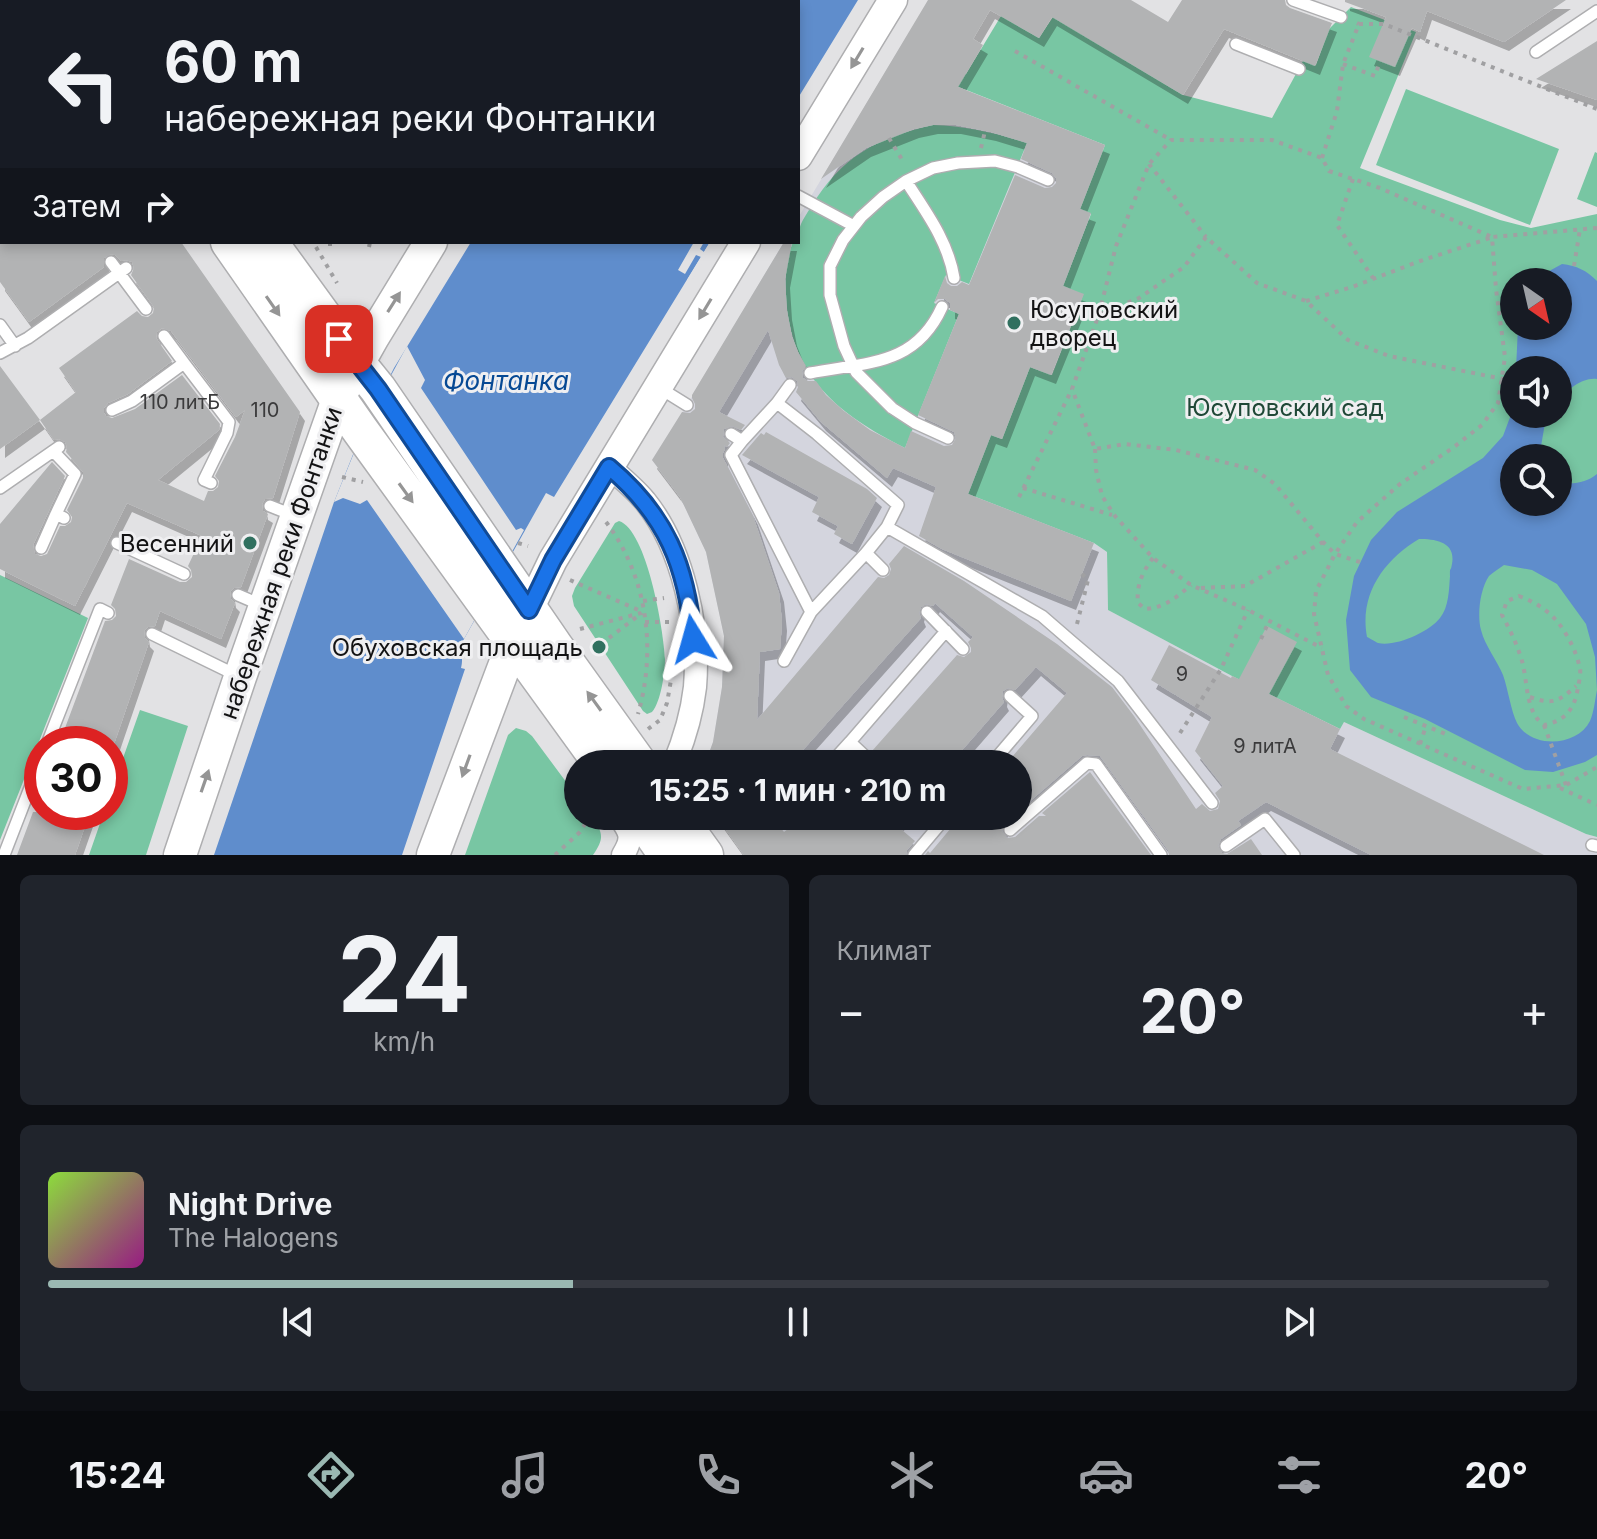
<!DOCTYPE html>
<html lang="ru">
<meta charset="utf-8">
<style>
:root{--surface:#171b24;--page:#20242c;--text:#f1f3f6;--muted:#9ea1a6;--line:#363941;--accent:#9ab8b2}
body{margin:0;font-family:Inter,sans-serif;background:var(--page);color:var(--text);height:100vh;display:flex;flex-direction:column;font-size:30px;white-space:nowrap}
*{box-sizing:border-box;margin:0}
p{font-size:26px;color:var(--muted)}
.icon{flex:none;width:44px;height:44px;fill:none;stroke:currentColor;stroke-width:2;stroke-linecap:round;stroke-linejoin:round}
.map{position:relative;height:855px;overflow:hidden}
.side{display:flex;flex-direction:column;gap:20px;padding:20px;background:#0d0f14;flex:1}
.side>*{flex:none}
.banner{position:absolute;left:0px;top:0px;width:800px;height:244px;box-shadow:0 4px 12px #0003;background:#171b24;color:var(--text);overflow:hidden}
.needle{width:52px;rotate:146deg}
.buttons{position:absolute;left:1500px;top:268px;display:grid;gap:16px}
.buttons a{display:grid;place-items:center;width:72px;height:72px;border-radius:50%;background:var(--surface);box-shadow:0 4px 12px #0003;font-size:40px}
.speed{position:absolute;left:24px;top:726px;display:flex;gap:16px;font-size:40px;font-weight:700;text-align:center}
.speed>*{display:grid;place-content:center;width:104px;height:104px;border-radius:50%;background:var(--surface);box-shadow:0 4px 12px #0003;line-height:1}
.speed .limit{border:12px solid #d22;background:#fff;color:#111}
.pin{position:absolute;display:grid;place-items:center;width:68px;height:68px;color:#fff;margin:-34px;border-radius:16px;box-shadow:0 4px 12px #0006}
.me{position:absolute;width:88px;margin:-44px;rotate:352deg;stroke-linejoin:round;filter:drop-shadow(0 0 6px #0008)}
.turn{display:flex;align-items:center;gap:28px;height:168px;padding:0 32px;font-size:36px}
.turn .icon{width:104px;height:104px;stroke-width:2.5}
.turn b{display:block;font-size:56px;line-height:68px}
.then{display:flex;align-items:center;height:76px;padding:0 32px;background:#0003;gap:16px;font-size:30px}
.big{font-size:60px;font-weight:700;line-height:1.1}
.side .card{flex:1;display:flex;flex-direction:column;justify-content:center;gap:12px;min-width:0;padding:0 28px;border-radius:12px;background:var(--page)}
.side .dial{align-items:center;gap:0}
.dial b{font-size:104px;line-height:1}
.song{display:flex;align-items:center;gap:24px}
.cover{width:96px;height:96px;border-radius:12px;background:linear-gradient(135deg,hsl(90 70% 55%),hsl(310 70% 35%))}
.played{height:8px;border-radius:4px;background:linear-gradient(90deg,var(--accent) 35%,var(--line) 35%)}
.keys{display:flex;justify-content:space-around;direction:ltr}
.heat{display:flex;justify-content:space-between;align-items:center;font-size:44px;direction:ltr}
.side .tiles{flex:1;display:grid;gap:20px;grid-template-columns:1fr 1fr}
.card:last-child{grid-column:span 2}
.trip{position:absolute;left:564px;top:750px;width:468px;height:80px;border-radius:40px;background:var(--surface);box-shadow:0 4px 12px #0003;font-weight:700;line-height:80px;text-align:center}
.dock{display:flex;height:128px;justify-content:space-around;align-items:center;background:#090b0e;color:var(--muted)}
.dock .icon{width:56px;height:56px}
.dock .on{color:var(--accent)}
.dock b{font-size:36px;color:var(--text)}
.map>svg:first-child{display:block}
.built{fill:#d4d5de}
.green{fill:#78c6a3;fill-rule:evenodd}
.water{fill:#5f8dcc;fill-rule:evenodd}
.pier{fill:#e2e2e4}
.building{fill:#b2b3b4;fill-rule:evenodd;filter:url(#shadow)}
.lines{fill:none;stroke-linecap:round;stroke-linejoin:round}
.service-casing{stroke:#aeaeb0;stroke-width:14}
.minor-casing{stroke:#aeaeb0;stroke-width:25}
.tertiary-casing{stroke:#aeaeb0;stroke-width:31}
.secondary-casing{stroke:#aeaeb0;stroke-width:35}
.primary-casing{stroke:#aeaeb0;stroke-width:39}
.path{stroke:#a0a0a2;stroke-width:4;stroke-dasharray:4 6;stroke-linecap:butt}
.service{stroke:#fff;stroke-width:11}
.minor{stroke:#fff;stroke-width:22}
.tertiary{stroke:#fff;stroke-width:28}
.secondary{stroke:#fff;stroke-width:32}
.primary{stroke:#fff;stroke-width:36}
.oneway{fill:#959595}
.route-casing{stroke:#114b97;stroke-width:20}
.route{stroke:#1a73e8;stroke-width:14}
.poi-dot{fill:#30705f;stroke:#efeff1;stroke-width:3}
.labels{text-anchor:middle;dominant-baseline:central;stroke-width:6;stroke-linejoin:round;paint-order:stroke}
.number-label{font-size:20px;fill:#3b3b3c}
.poi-label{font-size:24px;fill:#131314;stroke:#efeff1;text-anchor:end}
.park-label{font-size:24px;fill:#1f4837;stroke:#efeff1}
.street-label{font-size:24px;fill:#131314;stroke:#efeff1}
.water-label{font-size:26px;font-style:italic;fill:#064994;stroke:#efeff1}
</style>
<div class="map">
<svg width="1597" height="855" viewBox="0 0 1597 855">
<defs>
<filter id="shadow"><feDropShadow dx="5" dy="9" stdDeviation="0" flood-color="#0004"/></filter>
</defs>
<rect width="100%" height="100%" fill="#e2e2e4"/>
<path class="built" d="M907 36 947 63 937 79 1105 145 1080 208 1091 213 1063 286 1084 294 1051 375 1030 367 1001 439 991 435 1094 543 1107 552 1108 610 1232 676 1339 729 1344 722 1586 834 1597 837V855H744L716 816H1018V764H705L713 742 722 687 724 636 706 552 680 497 652 460 687 405 784 242H798V218Z"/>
<path class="green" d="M190 0H532L531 2H188Z
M1351 7 1416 32 1360 168 1500 220 1531 228 1597 214V837L1586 834 1344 722 1340 729 1232 676 1108 610 1107 552 1094 543 968 494 991 435 1002 439 1030 367 1052 375 1083 295 1063 286 1091 214 1080 209 1105 145 936 78 966 74 1001 16 1039 38 1053 17 1183 95 1272 118 1303 61 1316 65 1329 29ZM1514 282H1558V326H1514ZM1514 370H1558V414H1514ZM1514 458H1558V502H1514Z
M1406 89 1559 149 1530 225 1376 165Z
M933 125C966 126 996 133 1027 143L969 284 946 275 934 303 959 314 905 448C838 414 791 377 786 297 785 278 786 259 793 242H798C798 226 802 221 811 207 841 157 876 138 933 125Z
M1595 152 1597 153V207L1577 199Z
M619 521C647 530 664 631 665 659 665 672 661 702 652 712L647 714 643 711 574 606 572 596 575 588 615 523Z
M0 575 88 618 0 840Z
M140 710 188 726 146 855H89L104 812H110V795Z
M516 728 526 731 532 736 578 798V816H591C603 832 605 838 593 855H465L508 735Z"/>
<path class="water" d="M618 0H858L798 98V2H617Z
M471 242H710L554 497 546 493 464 639C459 648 464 657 461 668L465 669 402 855H214L334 502 362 432 394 368Z
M1562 264C1577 266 1586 270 1597 281V379C1582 377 1568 390 1558 400V370H1516L1518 326H1558V282H1537L1542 275Z
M1514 396V414H1549L1545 423 1539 458H1514V502H1558V482C1572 485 1586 483 1597 474V690L1595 657 1586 624 1557 584 1532 570 1504 565C1499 569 1493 572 1489 576 1480 589 1477 615 1481 630 1485 646 1497 660 1503 675 1508 689 1511 711 1517 723 1531 749 1577 747 1590 721 1594 712 1595 700 1597 690V755L1585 762 1553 772 1525 770 1425 719 1371 697 1350 670 1346 620 1354 576 1371 540 1397 512 1483 458 1503 436 1512 412ZM1419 539C1436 539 1456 542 1452 564 1450 575 1450 564 1450 576 1449 589 1449 607 1440 618 1429 632 1396 647 1378 643 1377 643 1368 637 1367 637 1359 594 1384 560 1419 539Z"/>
<path class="pier" d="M694 242H704L700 249 704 252 710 242H714L691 282 687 280 701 257 696 255 685 274 678 270Z
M407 346 425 380 421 388 516 530 521 528 524 530 464 639 367 500 360 504 343 498 334 502 369 416Z"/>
<path class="building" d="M928 0H1131L1168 22 1182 0H1285L1286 5 1290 8 1332 23 1315 66 1224 29 1183 95 1052 17 1039 38 990 10 973 39 983 45 958 87 1105 145 1080 209 1091 213 1063 286 1084 294 1051 375 1030 367 1002 439 991 435 968 494 1094 543 1071 601 942 549 919 536 936 487 893 468 887 478 821 422 796 392 798 387 797 381 792 377 786 378 779 365 768 330 719 412 745 425 741 430 732 426 724 429 723 437 730 443 727 447 724 445 725 449 723 453V458L753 516 779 593 782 622 780 649 760 652 757 720 878 577 884 578 889 575 891 569 889 564 904 546 964 581 1057 644 1112 687 1134 716 1196 809 1202 804 1210 811 1218 809 1220 801 1215 793 1223 786 1195 751 1212 717 1151 680 1169 645 1231 678 1232 676 1239 679 1267 626 1297 642 1269 694 1340 729 1330 749 1544 855H1371L1266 802 1238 821 1241 825 1221 839 1218 846 1222 853 1227 854 1251 839 1262 855H1169L1168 850 1100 756 1087 755 1082 756 1029 802 1018 792V764H1006L1067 693 1036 667 1015 690 1008 688 1003 691 1002 698 1004 702 950 764H870L874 758 872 751 957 655 964 657 971 652V648L968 642 973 637 935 603 933 606 926 604 921 607 919 613 921 618 802 751 793 764H705L713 742 722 687 724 636 706 552 680 497 652 460 682 412 690 413 695 409V404L692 398V395L784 242H792L785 279 787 311 792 337 798 352 806 366 802 371 803 378 808 381H816L826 395 844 411 870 430 905 448 911 431 944 446 952 445 956 438 954 432 918 415 959 314 950 310V303L945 299H938L934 303 945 276 947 283 951 286H957L962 282 969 285 1015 175 1045 188 1052 187 1056 183V178L1052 173 1021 159 1027 143 991 132 956 125H933L914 129 866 148 821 179Z
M1345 0H1566L1504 42 1427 11 1420 32 1412 28 1395 67 1369 57 1386 17 1345 2Z
M1597 41V100L1536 79Z
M0 242H181L300 412 273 498 265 499 262 504 263 511 268 514 241 587 234 588 230 592 231 599 235 603 221 639 160 611 155 626 148 627 144 631 145 638 149 642 114 744H59L105 621 112 620 116 616 115 609 111 605 129 559 180 582H186L192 577 191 570 188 566 202 536 127 503 75 606 0 569V524L52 462 65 476 33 545 35 554 41 556 47 554 60 526H65L71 522 72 517 67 510 83 478V472L66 452 67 447 65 442 59 439 54 440 40 420 76 392 59 368 137 311 142 316 148 317 153 313 154 307 131 275 134 268 132 262 126 260 121 261 115 255 111 254 104 258V267L29 322 0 282ZM162 328 171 331 236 417 245 410 235 437 215 476 219 481 218 487 213 491H208L204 501 158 480 219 430 220 424 182 375 135 409 112 418 106 416 104 413V408L108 403 128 394 172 361 156 338 157 332Z
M0 366 40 420 0 449Z
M766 432 867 489 877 498 852 544 834 534 838 526 812 512 819 497 742 455 761 433 764 435Z
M1090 772 1151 855H925L928 851 930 853 961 816H1013L1004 824 1002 831 1007 838 1015 837 1039 816H1046L1042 813Z
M33 812H90L75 855H17Z
M716 816H771L784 832 805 816H904L896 825 915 841 907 850 906 855H744Z"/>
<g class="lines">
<g class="service-casing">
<path id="service" d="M1293 0 1341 17
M1236 44 1299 69
M1536 52 1597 11
M0 151 2 154
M906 181C926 212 948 241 954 278
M798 196 854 226
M111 262 146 309
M0 325 15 346
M164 336 184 363
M0 353 28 338 126 268
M810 373C865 362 915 367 942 307
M658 387 687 405
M777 403 817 434 898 505 887 527 1042 616 1072 642 1118 681 1212 803
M112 410 132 401 184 363 229 422 227 433 204 480 211 483
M731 434 742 441 731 455 811 612 784 661
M948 438 915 423 892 408 856 372 844 346 830 295V266L843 240 861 217 883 197 906 181 933 168 958 163 995 161 1018 167 1048 180
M742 441 777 403 790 385
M53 451 75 474 56 514 64 518
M0 488 59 447
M270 506 295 516
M117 543 184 574
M41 548 56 514
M883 570 866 553 887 527
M238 595 261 605
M811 612 866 553
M927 612 963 649
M152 634 236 675
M47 744 100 609 108 613
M866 757 850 742 946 631
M830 764 850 742
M991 764 1032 716 1010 696
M1010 830 1087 763 1096 764 1161 855
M1592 845 1597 846
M1226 846 1265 819 1294 855
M4 855 42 757
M914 855 947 816"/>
</g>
<g class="minor-casing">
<path id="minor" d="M609 467C622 478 634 488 645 501 683 548 700 628 695 687 692 713 684 740 674 764
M619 816C630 832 634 837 623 855"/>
</g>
<g class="tertiary-casing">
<path id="tertiary" d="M798 156 893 0
M522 624 553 560 746 242"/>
</g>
<g class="secondary-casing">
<path id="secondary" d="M578 2 579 0
M180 855 240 677 338 399 373 337 431 242
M433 855 513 643"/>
</g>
<g class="primary-casing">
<path id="primary" d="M55 0 56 2
M95 0 96 2
M229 242 360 430 602 764
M269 242 357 363 378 389 555 647 639 764
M640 816 667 855
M677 816 705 855"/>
</g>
<path class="path" d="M414 0 416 2
M232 2 238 0
M383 2 384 0
M509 2 511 0
M1359 24H1384L1597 109
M1015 51 1171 140
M1343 64 1375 76 1380 61
M889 138 904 163
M981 148 985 131
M1322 158 1337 111 1343 64 1359 24 1357 23
M1149 164 1206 237
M1353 179 1337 225 1373 278
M1597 228 1492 237 1496 289 1505 357 1498 403 1482 425 1454 447 1400 484 1357 522 1335 554 1316 591 1314 614 1328 675 1346 706 1364 719 1523 789 1566 785 1597 767
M330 242V247
M316 247 337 283
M369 247 370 242
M1574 266 1580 229
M1306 301 1352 287 1420 261 1490 238
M1100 314 1139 298 1184 267 1206 237 1257 283 1306 301 1348 340 1389 356 1503 379
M1095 449 1096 470 1102 496 1115 516 1153 558 1191 585 1248 610 1322 648
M342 477 363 482
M1023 488 1112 515
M1019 497 1072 389
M606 522C647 576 657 649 638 714
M518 543 528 546
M1153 558C1143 571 1136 585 1138 603L1145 609C1164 608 1177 597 1191 585
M1360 562 1335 554 1323 542 1275 484 1255 470 1176 450 1125 444 1095 449 1072 389 1099 314 1116 246 1149 164 1171 140H1272L1322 158 1329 171 1380 188 1492 237
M570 580 643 612
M1201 588 1245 586 1323 542
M1519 596C1532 601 1545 608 1555 619 1566 631 1577 652 1580 669 1581 674 1579 682 1578 687 1575 709 1565 721 1544 725 1525 712 1528 682 1522 661 1517 644 1510 630 1502 615L1507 601Z
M643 601 664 598
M645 622H669
M1077 624 1088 580 1081 573
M580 629 641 613
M1261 639 1269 621
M593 650 642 613
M1530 697C1553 705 1558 702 1576 686
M1404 717 1448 735
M1544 725 1566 785
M648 729 660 720 667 703 671 680
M1180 733 1221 669 1248 610
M1420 744 1426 726
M1560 788 1597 805
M555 855 580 832 590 816"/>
<use href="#service" class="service"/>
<use href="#minor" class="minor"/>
<use href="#tertiary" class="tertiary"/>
<use href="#secondary" class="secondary"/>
<use href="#primary" class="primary"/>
</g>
<defs><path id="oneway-solid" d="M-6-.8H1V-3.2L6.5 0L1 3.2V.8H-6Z" transform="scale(2)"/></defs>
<g class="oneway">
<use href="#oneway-solid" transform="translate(857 58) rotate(121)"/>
<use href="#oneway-solid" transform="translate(394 302) rotate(-58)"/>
<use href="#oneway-solid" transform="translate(273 306) rotate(55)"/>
<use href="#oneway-solid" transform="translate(705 309) rotate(121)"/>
<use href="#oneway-solid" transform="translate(406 493) rotate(54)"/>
<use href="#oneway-solid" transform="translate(594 701) rotate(-126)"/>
<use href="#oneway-solid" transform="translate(466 766) rotate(110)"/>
<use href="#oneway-solid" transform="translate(205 781) rotate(-71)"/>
</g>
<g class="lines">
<g class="route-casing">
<path id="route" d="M339 339 378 389 529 610 553 560 609 467C666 515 687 566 693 639"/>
</g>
<use href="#route" class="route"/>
</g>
<g class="poi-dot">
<circle cx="1014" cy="323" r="8"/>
<circle cx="250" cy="543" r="8"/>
<circle cx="599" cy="647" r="8"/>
</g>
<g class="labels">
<g class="number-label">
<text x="180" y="402">110 литБ</text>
<text x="265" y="410">110</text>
<text x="1182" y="674">9</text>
<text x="1265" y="746">9 литА</text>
</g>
<g class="poi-label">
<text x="1030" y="309" text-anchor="start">Юсуповский<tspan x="1030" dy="28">дворец</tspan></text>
<text x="234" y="543">Весенний</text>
<text x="583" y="647">Обуховская площадь</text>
</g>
<g class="park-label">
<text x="1285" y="407">Юсуповский сад</text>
</g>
<g class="street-label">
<text transform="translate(281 563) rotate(-71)">набережная реки Фонтанки</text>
</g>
<g class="water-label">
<text x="506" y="380">Фонтанка</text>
</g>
</g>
</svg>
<div class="buttons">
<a><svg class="needle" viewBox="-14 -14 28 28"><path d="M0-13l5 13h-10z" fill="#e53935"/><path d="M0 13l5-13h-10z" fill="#9ea1a6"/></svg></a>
<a><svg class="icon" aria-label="sound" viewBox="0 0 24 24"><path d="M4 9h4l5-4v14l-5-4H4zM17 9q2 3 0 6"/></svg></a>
<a><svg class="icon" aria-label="search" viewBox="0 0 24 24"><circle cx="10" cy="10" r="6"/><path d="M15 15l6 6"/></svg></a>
</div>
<div class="speed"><div class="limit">30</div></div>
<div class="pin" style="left:339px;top:339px;background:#d93025"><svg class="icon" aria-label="arrive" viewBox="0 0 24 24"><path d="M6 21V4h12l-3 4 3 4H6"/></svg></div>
<svg class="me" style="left:693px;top:639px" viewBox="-20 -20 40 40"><path d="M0-17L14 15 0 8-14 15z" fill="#1a73e8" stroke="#fff" stroke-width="4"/></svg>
<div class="trip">15:25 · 1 мин · 210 m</div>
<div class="banner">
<div class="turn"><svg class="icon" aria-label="left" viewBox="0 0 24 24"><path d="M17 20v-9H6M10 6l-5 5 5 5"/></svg><div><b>60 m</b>набережная реки Фонтанки</div></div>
<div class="then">Затем<svg class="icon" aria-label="right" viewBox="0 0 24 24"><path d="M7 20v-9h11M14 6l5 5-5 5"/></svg></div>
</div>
</div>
<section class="side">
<div class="tiles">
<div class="card dial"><b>24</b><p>km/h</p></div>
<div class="card"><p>Климат</p>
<div class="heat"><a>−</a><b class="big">20°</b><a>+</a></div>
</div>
<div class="card">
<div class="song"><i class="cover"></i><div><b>Night Drive</b><p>The Halogens</p></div></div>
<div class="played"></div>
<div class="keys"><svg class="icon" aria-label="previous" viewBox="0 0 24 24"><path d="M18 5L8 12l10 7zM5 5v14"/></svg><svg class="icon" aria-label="pause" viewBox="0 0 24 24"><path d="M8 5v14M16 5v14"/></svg><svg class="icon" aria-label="next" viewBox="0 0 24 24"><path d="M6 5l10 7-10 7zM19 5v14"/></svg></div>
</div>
</div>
</section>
<nav class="dock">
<b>15:24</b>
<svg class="icon on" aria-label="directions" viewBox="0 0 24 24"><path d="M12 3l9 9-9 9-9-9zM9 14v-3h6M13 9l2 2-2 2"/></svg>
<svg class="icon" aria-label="music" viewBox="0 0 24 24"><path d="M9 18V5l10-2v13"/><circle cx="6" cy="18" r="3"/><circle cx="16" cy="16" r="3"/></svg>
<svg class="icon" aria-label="phone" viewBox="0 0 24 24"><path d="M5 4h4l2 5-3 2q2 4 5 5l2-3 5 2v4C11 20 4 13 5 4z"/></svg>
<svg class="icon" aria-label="climate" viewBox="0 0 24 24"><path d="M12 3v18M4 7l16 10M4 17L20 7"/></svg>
<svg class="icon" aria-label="car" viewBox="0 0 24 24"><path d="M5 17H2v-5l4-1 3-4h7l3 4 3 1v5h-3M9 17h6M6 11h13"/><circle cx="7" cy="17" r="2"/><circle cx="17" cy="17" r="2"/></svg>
<svg class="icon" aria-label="filters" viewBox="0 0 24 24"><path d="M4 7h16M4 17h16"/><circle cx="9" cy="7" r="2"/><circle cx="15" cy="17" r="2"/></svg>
<b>20°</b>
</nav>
